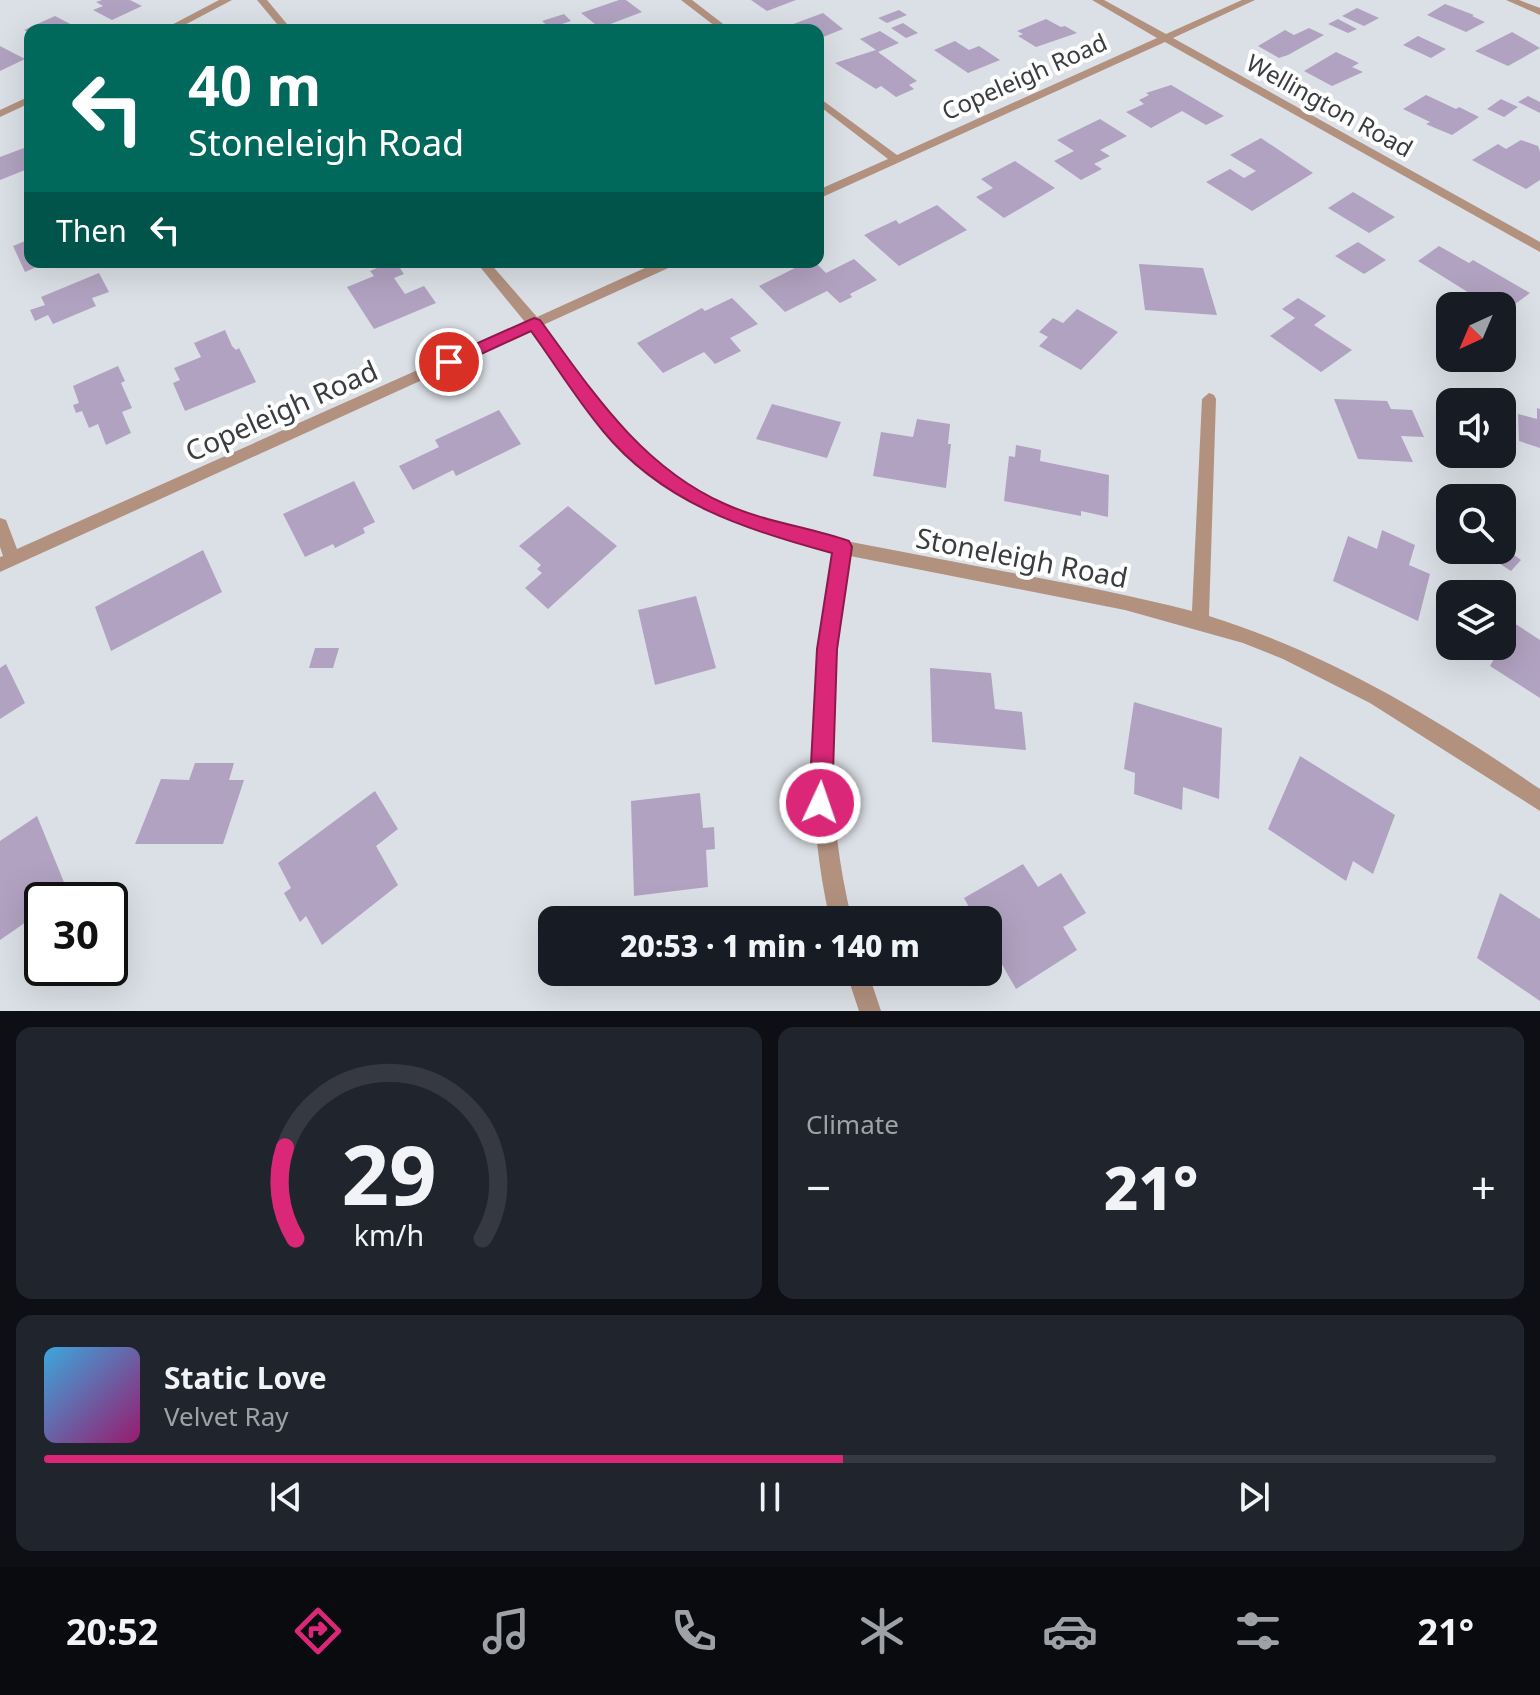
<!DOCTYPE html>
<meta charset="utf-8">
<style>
:root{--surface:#171b24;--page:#20242c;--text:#f1f3f6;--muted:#9ea1a6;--line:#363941;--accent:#db2777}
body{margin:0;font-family:"Noto Sans",sans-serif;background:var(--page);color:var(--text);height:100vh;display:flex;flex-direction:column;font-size:30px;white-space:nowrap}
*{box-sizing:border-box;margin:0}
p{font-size:26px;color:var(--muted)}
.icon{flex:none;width:44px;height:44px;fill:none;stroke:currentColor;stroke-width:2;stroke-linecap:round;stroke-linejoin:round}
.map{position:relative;height:1011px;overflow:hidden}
.details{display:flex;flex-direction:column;gap:16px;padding:16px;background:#0d0f14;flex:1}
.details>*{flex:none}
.guide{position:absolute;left:24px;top:24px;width:800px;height:244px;border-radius:16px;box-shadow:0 8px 32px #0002;background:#00695c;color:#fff;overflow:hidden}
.needle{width:52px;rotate:224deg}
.controls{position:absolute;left:1436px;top:292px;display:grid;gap:16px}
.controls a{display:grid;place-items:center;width:80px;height:80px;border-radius:16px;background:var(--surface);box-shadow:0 8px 32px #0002;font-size:40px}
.speed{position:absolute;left:24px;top:882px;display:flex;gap:16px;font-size:40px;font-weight:700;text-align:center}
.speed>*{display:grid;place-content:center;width:104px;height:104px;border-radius:50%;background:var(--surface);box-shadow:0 8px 32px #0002;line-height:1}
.speed .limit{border:4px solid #111;border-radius:12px;background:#fff;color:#111}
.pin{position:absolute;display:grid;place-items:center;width:68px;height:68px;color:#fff;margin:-34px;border:4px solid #fff;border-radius:50%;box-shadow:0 2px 8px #0007}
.me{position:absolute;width:88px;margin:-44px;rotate:3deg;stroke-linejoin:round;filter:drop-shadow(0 0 6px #0008)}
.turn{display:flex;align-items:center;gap:28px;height:168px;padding:0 32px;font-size:36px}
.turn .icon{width:104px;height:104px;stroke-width:2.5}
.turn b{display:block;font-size:56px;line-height:68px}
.then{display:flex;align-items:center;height:76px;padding:0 32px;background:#0003;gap:16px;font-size:30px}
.big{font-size:60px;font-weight:800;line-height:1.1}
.details .card{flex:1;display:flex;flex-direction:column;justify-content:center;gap:12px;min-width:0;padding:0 28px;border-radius:16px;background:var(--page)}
.details .dial{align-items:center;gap:0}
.dial svg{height:208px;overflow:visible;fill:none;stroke:var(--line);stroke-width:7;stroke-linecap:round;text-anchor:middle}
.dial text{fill:var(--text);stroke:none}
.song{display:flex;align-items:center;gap:24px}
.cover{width:96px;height:96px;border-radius:12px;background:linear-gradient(135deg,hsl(200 70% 55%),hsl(320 70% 35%))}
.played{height:8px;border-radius:4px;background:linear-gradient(90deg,var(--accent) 55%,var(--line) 55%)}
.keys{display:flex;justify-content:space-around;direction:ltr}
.heat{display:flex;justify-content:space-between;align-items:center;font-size:44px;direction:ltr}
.details .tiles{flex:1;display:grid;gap:16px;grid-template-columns:1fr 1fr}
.card:last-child{grid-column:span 2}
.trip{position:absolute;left:538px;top:906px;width:464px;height:80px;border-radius:16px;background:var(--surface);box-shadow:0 8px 32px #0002;font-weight:800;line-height:80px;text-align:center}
.tabs{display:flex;height:128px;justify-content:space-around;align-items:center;background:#090b0e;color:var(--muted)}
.tabs .icon{width:56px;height:56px}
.tabs .active{color:var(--accent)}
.tabs b{font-size:36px;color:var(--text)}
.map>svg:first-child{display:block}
.building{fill:#b1a2c1}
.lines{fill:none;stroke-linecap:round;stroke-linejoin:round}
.minor{fill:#b2917f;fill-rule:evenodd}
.route{fill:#db2777;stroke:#8e194d;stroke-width:2}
.labels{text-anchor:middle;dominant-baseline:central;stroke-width:8;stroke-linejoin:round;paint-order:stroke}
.far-street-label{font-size:24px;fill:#3a3d3f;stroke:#fff}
.street-label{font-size:28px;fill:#3a3d3f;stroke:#fff}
</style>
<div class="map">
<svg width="1540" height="1011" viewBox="0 0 1540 1011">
<rect width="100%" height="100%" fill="#dbe0e6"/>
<path class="building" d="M102 0H130L142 6 112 20 93 10 103 6 96 2Z
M619 0H626L642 12 600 28 581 13Z
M751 0H796L767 11Z
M1445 4 1474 15 1472 16 1485 22 1466 32 1427 15Z
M1357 8 1379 18 1364 26 1342 16Z
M899 10 907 15 887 23 878 18Z
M823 13 843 29 818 39V30H793L788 26Z
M564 14 571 21 550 28 542 21Z
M55 16 82 30H30V33L24 30Z
M1046 19 1061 27 1065 26 1077 33 1036 47 1018 36 1023 34 1017 31Z
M1338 19 1357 29 1348 33 1328 24Z
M903 23 918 33 906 38 891 28Z
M1309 28 1324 35 1288 55 1279 58 1258 46 1285 30 1294 35Z
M880 31 899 43 878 52 917 81 909 85 914 89 896 97 881 86 876 89 835 63 876 50 860 39Z
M1512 32 1540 48 1508 66 1475 51Z
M1418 36 1446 49 1431 58 1403 45Z
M955 41 969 50 979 46 1000 60 968 73 934 50Z
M0 46 25 59 0 71Z
M1336 52 1359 63 1352 67 1363 72 1332 86 1304 71Z
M1171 85 1224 116 1206 125 1182 111 1151 128 1126 112 1144 104 1139 100 1149 95 1146 93Z
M1426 95 1456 109 1459 107 1479 117 1452 135 1435 128 1426 124 1430 122 1403 109Z
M1528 96 1540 102V113L1518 102Z
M1501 99 1518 107 1504 117 1487 109Z
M1100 119 1127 136 1100 150 1110 156 1094 164 1102 169 1081 180 1054 161 1074 151 1057 140Z
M1261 138 1313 173 1252 211 1206 182 1230 169 1244 178 1256 171 1230 155Z
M1521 140 1538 146 1540 152V180L1526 189 1472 160 1498 144 1506 149Z
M24 148 30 168 0 180V157Z
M1015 161 1055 188 1004 218 976 197 993 188 981 179Z
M1353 192 1395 217 1369 233 1328 208Z
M937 205 967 230 899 266 864 235 896 220 899 224Z
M30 239V262H48L25 272 13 246Z
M1358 242 1386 260 1364 274 1335 256Z
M1439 246 1469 263 1473 260 1530 293 1503 313 1506 315 1502 318V306H1476L1482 301 1418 261Z
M854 259 877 280 850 294 852 297 840 303 827 291 785 312 759 286 807 262H815L826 273Z
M391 262H396L404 274 394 278 405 294 424 286 436 303 374 329 347 287 374 276 370 271Z
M1139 264 1203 268 1217 315 1145 310Z
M99 273 109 292 92 298 96 306 53 324 48 315 35 321 30 310 45 305 41 297Z
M732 298 758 324 730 338 741 351 715 364 704 352 663 373 637 343 702 308 705 311Z
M1298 298 1326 316 1314 325 1352 350 1321 372 1270 336 1295 318 1282 309Z
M1077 309 1118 332 1081 370 1039 346 1048 337 1039 332 1053 318 1063 323Z
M225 330 232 346 236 350 239 348 256 382 185 411 173 383 180 380 174 368 201 357 194 343Z
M118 366 125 381 121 383 132 408 122 412 131 433 106 445 98 424 89 428 82 411 76 413 73 405 79 403 73 386Z
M1334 399 1387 401 1391 409 1412 410 1424 437 1401 436 1413 462 1358 459Z
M772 404 841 422 827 458 756 439Z
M1537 408 1540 409V448L1519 441 1518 414 1537 419Z
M499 410 521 444 456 476 453 470 413 490 399 466 439 447 435 440Z
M917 419 950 424 948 444H951L946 488 873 476 881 432 913 437Z
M1016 445 1041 450 1040 461 1109 475 1108 517 1081 511V516L1004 501 1009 456 1015 457Z
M354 481 375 522 363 528 365 533 335 548 333 544 305 557 283 514Z
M568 506 617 546 548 609 525 588 542 573 537 569 541 565 519 546Z
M1382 530 1415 545 1409 565 1430 574 1418 621 1333 581 1348 536 1377 549Z
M1502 546 1521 560 1511 571 1491 558 1502 550Z
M203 550 222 592 111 651 95 607Z
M696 596 716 668 655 685 638 610Z
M1514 623 1540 640V698L1490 666Z
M315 648H339L333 668H309Z
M6 664 25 703 0 719V668Z
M930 668 991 673 995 709 1022 712 1026 750 932 742Z
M1134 702 1222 728 1219 799 1183 787 1182 810 1134 794 1135 773 1124 769Z
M1300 756 1395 815 1373 874 1353 861 1346 881 1268 829Z
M195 763H234L229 780H244L223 844H135L161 779 189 780Z
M375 791 398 829 376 846 398 885 322 945 306 916 300 922 284 893 291 888 278 863Z
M700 793 703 828 714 827 715 849 706 850 708 887 634 896 631 801Z
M37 816 68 892 57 900H42V911L0 940V841Z
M1023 864 1038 887 1061 873 1086 913 1063 927 1077 950 1016 989 988 940V920H976L964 898Z
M1500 893 1540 919V1001L1477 958Z"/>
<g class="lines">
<path class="minor" d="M219 0H232L175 30H162Z
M257 0H267L292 30H282Z
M681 0H692L731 30H720Z
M1092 0H1104L1166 34 1242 0H1255L1173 38 1540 242V252L1165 42 818 199V190L888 159 818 105V97L897 155 1157 38Z
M1506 0H1519L1540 8V15Z
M30 96V103L0 117V110Z
M476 262H489L537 317 658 262H676L675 265 543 325C584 378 619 436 674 475 744 526 836 539 919 555 1010 573 1102 588 1192 611L1202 399 1209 393 1214 395 1216 399 1209 616C1330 654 1436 718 1540 789V811L1370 703 1283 659 1243 643 1125 610 850 556C831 682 821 794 852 920H830C801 793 814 679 834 552 758 534 682 509 626 452 590 416 563 371 532 330L0 572V557L3 556 0 547V518L6 520 17 549 525 322Z
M846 972H868L881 1011H859Z"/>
</g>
<path class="route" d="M534 318 540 320C592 391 641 467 725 504 765 522 808 527 849 541L852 547 837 649 832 803 828 811 820 814 812 811 809 803 817 649 832 553C746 530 662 503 603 431 577 400 555 364 531 331L455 366 449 368 441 362 444 358Z"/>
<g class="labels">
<g class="far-street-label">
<text transform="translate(1024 76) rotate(-24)">Copeleigh Road</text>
<text transform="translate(1330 105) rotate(29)">Wellington Road</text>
</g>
<g class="street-label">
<text transform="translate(281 410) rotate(-24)">Copeleigh Road</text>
<text transform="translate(1022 557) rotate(11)">Stoneleigh Road</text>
</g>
</g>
</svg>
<div class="controls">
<a><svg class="needle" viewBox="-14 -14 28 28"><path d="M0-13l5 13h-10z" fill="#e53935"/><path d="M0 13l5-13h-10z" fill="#9ea1a6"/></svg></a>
<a><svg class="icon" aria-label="sound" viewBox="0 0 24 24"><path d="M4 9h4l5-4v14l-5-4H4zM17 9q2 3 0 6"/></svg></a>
<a><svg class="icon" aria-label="search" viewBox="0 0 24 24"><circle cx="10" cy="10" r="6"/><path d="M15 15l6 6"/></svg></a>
<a><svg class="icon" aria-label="layers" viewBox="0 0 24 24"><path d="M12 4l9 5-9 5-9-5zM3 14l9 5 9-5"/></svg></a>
</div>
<div class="speed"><div class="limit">30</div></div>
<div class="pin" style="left:449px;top:362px;background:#d93025"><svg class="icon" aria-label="arrive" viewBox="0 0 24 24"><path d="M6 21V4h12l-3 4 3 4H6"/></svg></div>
<svg class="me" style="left:820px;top:803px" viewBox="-20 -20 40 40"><circle r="17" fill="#db2777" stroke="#fff" stroke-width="3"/><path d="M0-11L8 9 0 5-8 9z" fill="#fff"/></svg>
<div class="trip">20:53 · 1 min · 140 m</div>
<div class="guide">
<div class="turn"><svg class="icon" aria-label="left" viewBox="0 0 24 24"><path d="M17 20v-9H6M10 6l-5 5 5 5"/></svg><div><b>40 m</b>Stoneleigh Road</div></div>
<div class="then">Then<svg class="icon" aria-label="left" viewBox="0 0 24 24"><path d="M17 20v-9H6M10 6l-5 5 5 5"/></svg></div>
</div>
</div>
<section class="details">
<div class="tiles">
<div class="card dial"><svg viewBox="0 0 100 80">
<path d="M14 69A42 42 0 1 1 86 69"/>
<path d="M14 69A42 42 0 0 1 10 34" stroke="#db2777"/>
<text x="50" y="56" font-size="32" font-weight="700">29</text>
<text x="50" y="72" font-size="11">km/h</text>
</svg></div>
<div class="card"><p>Climate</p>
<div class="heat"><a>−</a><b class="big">21°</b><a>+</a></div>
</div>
<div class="card">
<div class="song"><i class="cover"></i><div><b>Static Love</b><p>Velvet Ray</p></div></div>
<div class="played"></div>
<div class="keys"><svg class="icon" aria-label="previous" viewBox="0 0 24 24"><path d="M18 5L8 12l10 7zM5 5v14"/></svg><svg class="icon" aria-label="pause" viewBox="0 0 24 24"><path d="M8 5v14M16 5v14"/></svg><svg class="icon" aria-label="next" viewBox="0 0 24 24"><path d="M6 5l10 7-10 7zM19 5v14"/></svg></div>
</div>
</div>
</section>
<nav class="tabs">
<b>20:52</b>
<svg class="icon active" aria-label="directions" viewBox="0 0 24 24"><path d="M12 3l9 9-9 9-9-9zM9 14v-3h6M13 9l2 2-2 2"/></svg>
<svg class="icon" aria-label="music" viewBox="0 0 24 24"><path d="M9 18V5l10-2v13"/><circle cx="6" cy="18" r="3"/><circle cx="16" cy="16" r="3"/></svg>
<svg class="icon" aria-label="phone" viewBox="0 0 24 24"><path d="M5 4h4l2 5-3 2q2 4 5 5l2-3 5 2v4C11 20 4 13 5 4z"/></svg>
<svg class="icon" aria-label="climate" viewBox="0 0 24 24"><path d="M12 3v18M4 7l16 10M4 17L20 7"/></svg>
<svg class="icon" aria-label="car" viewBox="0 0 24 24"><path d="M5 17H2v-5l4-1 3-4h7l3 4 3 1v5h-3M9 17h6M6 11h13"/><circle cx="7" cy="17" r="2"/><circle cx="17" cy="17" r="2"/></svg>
<svg class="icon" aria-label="filters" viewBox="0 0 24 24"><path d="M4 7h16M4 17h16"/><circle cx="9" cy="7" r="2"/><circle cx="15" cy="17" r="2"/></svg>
<b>21°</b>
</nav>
